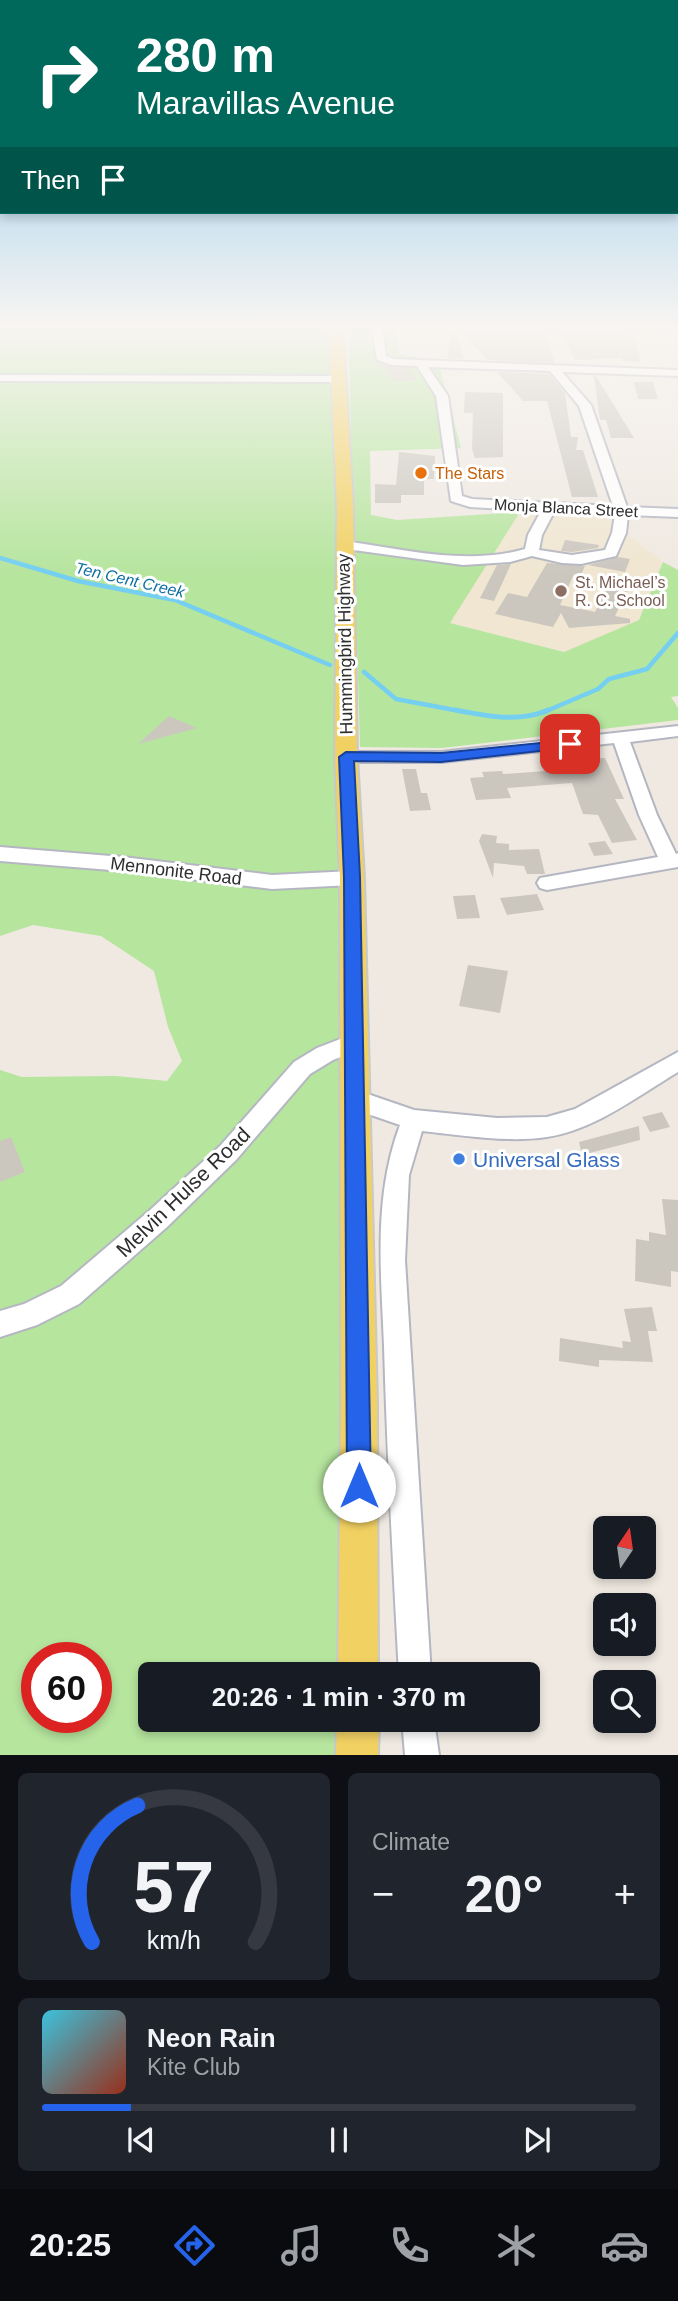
<!DOCTYPE html>
<meta charset="utf-8">
<style>
:root{--surface:#171b24;--page:#20242c;--text:#f1f3f6;--muted:#9ea1a6;--line:#363941;--accent:#2563eb}
body{margin:0;font-family:Helvetica,sans-serif;background:var(--page);color:var(--text);height:100vh;display:flex;flex-direction:column;font-size:26px;white-space:nowrap}
*{box-sizing:border-box;margin:0}
p{font-size:23px;color:var(--muted)}
.icon{flex:none;width:38px;height:38px;fill:none;stroke:currentColor;stroke-width:2;stroke-linecap:round;stroke-linejoin:round}
.map{position:relative;height:1755px;overflow:hidden}
.drawer{display:flex;flex-direction:column;gap:18px;padding:18px;background:#0d0f14;flex:1}
.drawer>*{flex:none}
.hud{position:absolute;left:0px;top:0px;width:679px;height:214px;box-shadow:0 4px 10px #0003;background:#00695c;color:#fff;overflow:hidden}
.needle{width:46px;rotate:13deg}
.fabs{position:absolute;left:593px;top:1516px;display:grid;gap:14px}
.fabs a{display:grid;place-items:center;width:63px;height:63px;border-radius:10px;background:var(--surface);box-shadow:0 4px 10px #0003;font-size:35px}
.speed{position:absolute;left:21px;top:1642px;display:flex;gap:14px;font-size:35px;font-weight:700;text-align:center}
.speed>*{display:grid;place-content:center;width:91px;height:91px;border-radius:50%;background:var(--surface);box-shadow:0 4px 10px #0003;line-height:1}
.speed .limit{border:10px solid #d22;background:#fff;color:#111}
.pin{position:absolute;display:grid;place-items:center;width:60px;height:60px;color:#fff;margin:-30px;border-radius:14px;box-shadow:0 4px 10px #0006}
.me{position:absolute;width:77px;margin:-38px;rotate:0deg;stroke-linejoin:round;filter:drop-shadow(0 0 5px #0008)}
.turn{display:flex;align-items:center;gap:24px;height:147px;padding:0 21px;font-size:32px}
.turn .icon{width:91px;height:91px;stroke-width:2.5}
.turn b{display:block;font-size:49px;line-height:60px}
.then{display:flex;align-items:center;height:66px;padding:0 21px;background:#0003;gap:14px;font-size:26px}
.big{font-size:52px;font-weight:700;line-height:1.1}
.drawer .tile{flex:1;display:flex;flex-direction:column;justify-content:center;gap:10px;min-width:0;padding:0 24px;border-radius:10px;background:var(--page)}
.drawer .dial{align-items:center;gap:0}
.dial svg{height:182px;overflow:visible;fill:none;stroke:var(--line);stroke-width:7;stroke-linecap:round;text-anchor:middle}
.dial text{fill:var(--text);stroke:none}
.song{display:flex;align-items:center;gap:21px}
.cover{width:84px;height:84px;border-radius:10px;background:linear-gradient(135deg,hsl(190 70% 55%),hsl(10 70% 35%))}
.played{height:7px;border-radius:4px;background:linear-gradient(90deg,var(--accent) 15%,var(--line) 15%)}
.keys{display:flex;justify-content:space-around;direction:ltr}
.heat{display:flex;justify-content:space-between;align-items:center;font-size:38px;direction:ltr}
.drawer .tiles{flex:1;display:grid;gap:18px;grid-template-columns:1fr 1fr}
.tile:last-child{grid-column:span 2}
.trip{position:absolute;left:138px;top:1662px;width:402px;height:70px;border-radius:10px;background:var(--surface);box-shadow:0 4px 10px #0003;font-weight:700;line-height:70px;text-align:center}
.menu{display:flex;height:112px;justify-content:space-around;align-items:center;background:#090b0e;color:var(--muted)}
.menu .icon{width:49px;height:49px}
.menu .on{color:var(--accent)}
.menu b{font-size:32px;color:var(--text)}
.map>svg:first-child{display:block}
.education{fill:#f0e6d1}
.green{fill:#b6e59e;fill-rule:evenodd}
.lines{fill:none;stroke-linecap:round;stroke-linejoin:round}
.stream-far1{stroke:#75cff0;stroke-width:4.5}
.stream{stroke:#75cff0;stroke-width:5}
.building{fill:#cbc7bf}
.minor-casing{stroke:#b4b7c1;stroke-width:4}
.major-casing{stroke:#c9c9c9;stroke-width:4}
.minor{fill:#fff;fill-rule:evenodd}
.major{fill:#f2d163;fill-rule:evenodd}
.route{fill:#2563eb;stroke:#184099;stroke-width:2}
.food-dot{fill:#e8710a;stroke:#fff;stroke-width:2.5}
.education-dot{fill:#8d6e63;stroke:#fff;stroke-width:2.5}
.shop-dot{fill:#3f7fe0;stroke:#fff;stroke-width:2.5}
.labels{text-anchor:middle;dominant-baseline:central;stroke-width:6;stroke-linejoin:round;paint-order:stroke}
.far-food-label{font-size:16px;fill:#c56008;stroke:#fff;text-anchor:start}
.far-street-label{font-size:16px;fill:#2e2e2e;stroke:#fff}
.far-water-label{font-size:16px;font-style:italic;fill:#0d6fa3;stroke:#fff}
.far-education-label{font-size:16px;fill:#785e54;stroke:#fff;text-anchor:start}
.street-label{font-size:18px;fill:#2e2e2e;stroke:#fff}
.near-shop-label{font-size:21px;fill:#366cbe;stroke:#fff;text-anchor:start}
.near-street-label{font-size:21px;fill:#2e2e2e;stroke:#fff}
</style>
<div class="map">
<svg width="678" height="1755" viewBox="0 0 678 1755">
<rect width="100%" height="100%" fill="#efe9e1"/>
<path class="education" d="M520 512 628 516 627 534 663 562 639 620 564 652 450 623Z"/>
<path class="green" d="M0 328H336L343 1407 338 1675H150V1720H337L335 1755H0V1070L22 1077 116 1076 167 1081 182 1061 168 1027 154 971 101 936 33 925 0 936ZM37 1657H96V1717H37Z
M348 328H397L398 354 438 361 461 448 370 451 371 515 397 520 520 512 450 623 564 652 639 620 663 562 678 570V696L671 697 678 708V720L442 748 360 747Z"/>
<g class="lines">
<path class="stream-far1" d="M0 558 78 581 175 600 330 665
M364 672 396 699 465 712
M544 712 598 689 609 679 647 669 678 633"/>
<path class="stream" d="M456 710C486 716 519 723 548 710"/>
</g>
<path class="building" d="M452 328H455L464 359 447 358Z
M459 328H544L555 363 487 360Z
M560 330 635 336 641 362 622 361V358L575 360Z
M379 364 408 368 417 380 394 382Z
M497 372 549 374 565 393 571 437H578L576 450H583L598 497H572L547 401H523Z
M594 376H596L634 438H611L606 420H600Z
M634 382H653L658 399H638Z
M465 392 503 393V457L475 458 472 449 473 413H464Z
M399 452 435 456 434 479H424V495H401V503H375V484L396 485Z
M565 540 599 545 598 548 572 552 561 551Z
M619 557 630 559 625 572 588 565Z
M547 563 585 566 581 575 574 574 560 605 595 612 613 577 632 581 615 616 630 619V623L569 628 561 613 553 627 495 614 508 593 527 597Z
M511 564 494 601 480 598 497 565Z
M169 716 197 728 138 744Z
M605 758 624 799H615L637 840 612 843 598 815 583 814 572 783 507 788 511 798 476 800 470 778 484 777 482 772 502 771 503 774 560 770 556 760Z
M402 769H416L421 793H427L431 810 410 811Z
M482 834 497 836 496 843 509 844V850L539 849 545 874H527L524 866 494 863 493 878 479 841Z
M605 841 613 854 594 856 588 843Z
M537 894 544 910 507 915 500 898Z
M475 895 480 918 457 919 453 896Z
M468 965 508 971 500 1013 459 1006Z
M662 1112 670 1127 650 1132 642 1117Z
M639 1126 640 1140 582 1155 579 1142Z
M11 1137 25 1172 0 1182V1141Z
M662 1199 678 1200V1272L671 1271V1287L635 1281 636 1239 649 1241V1232L666 1235Z
M652 1307 657 1331H648L653 1362 599 1360V1367L559 1361 560 1338 623 1348 622 1341 631 1342 624 1309Z"/>
<g class="lines">
<g class="minor-casing">
<path id="minor" d="M372 328H382L386 356 393 359 678 370V376L562 372 591 405 627 507 678 509V517L628 515 626 533 616 556 581 564 562 563 532 556 510 562 463 565 339 548V542L344 541C404 549 466 566 525 549L528 535 541 511 470 507 451 501 436 396 417 366 392 365 377 360ZM428 367 550 371 579 406 613 506 472 499 462 496 448 396ZM554 512 615 515 612 533 605 550 572 555 539 550 542 535Z
M661 328H678V331Z
M0 375 337 376 343 379 337 382 0 381Z
M678 726V736L630 742 657 815 676 854 678 853V867L547 890 540 888 537 883 540 878 658 857 639 815 614 743 441 762H346L337 757 346 752H441Z
M0 847 123 857 272 875 352 871 359 873 362 878 359 883 352 885 272 889 123 871 0 861Z
M353 1034 361 1037 364 1043 361 1049 333 1060 310 1074 236 1160 167 1227 79 1304 37 1325 0 1337V1311L24 1304 61 1286 149 1211 220 1146 294 1062 317 1048Z
M678 1052V1072C638 1096 594 1130 547 1137 506 1143 462 1135 422 1131L409 1175 405 1260 431 1675H399C393 1565 387 1455 384 1346 381 1270 373 1197 400 1125L345 1106 342 1099 345 1092 353 1089 414 1110 497 1118 547 1117 575 1109Z
M402 1720H434L439 1755H405Z"/>
</g>
<g class="major-casing">
<path id="major" d="M329 328H343L353 506 357 757 364 878 377 1403 378 1675H338L341 1403 340 878 335 757 337 506Z
M337 1720H379L378 1755H336Z"/>
</g>
<use href="#minor" class="minor"/>
<use href="#major" class="major"/>
</g>
<linearGradient id="sky" x2="0" y2="1"><stop stop-color="#7abfeb"/><stop offset="0.57" stop-color="#f8f5f2"/><stop offset="1" stop-color="#f8f5f2" stop-opacity="0"/></linearGradient>
<rect width="678" height="574" fill="url(#sky)"/>
<path class="route" d="M570 740 575 741V747L441 762 354 761 360 877 371 1486 367 1495 359 1498 350 1495 347 1486 344 877 339 757 346 752 441 753Z"/>
<circle class="food-dot" cx="421" cy="473" r="7"/>
<circle class="education-dot" cx="561" cy="591" r="7"/>
<circle class="shop-dot" cx="459" cy="1159" r="7"/>
<g class="labels">
<g class="far-food-label">
<text x="435" y="473">The Stars</text>
</g>
<g class="far-street-label">
<text transform="translate(566 508) rotate(3)">Monja Blanca Street</text>
</g>
<g class="far-water-label">
<text transform="translate(130 580) rotate(13)">Ten Cent Creek</text>
</g>
<g class="far-education-label">
<text x="575" y="582">St. Michael’s<tspan x="575" dy="18">R. C. School</tspan></text>
</g>
<g class="street-label">
<text transform="translate(345 644) rotate(-91)">Hummingbird Highway</text>
<text transform="translate(176 871) rotate(7)">Mennonite Road</text>
</g>
<g class="near-shop-label">
<text x="473" y="1159">Universal Glass</text>
</g>
<g class="near-street-label">
<text transform="translate(183 1192) rotate(-44)">Melvin Hulse Road</text>
</g>
</g>
</svg>
<div class="fabs">
<a><svg class="needle" viewBox="-14 -14 28 28"><path d="M0-13l5 13h-10z" fill="#e53935"/><path d="M0 13l5-13h-10z" fill="#9ea1a6"/></svg></a>
<a><svg class="icon" aria-label="sound" viewBox="0 0 24 24"><path d="M4 9h4l5-4v14l-5-4H4zM17 9q2 3 0 6"/></svg></a>
<a><svg class="icon" aria-label="search" viewBox="0 0 24 24"><circle cx="10" cy="10" r="6"/><path d="M15 15l6 6"/></svg></a>
</div>
<div class="speed"><div class="limit">60</div></div>
<div class="pin" style="left:570px;top:744px;background:#d93025"><svg class="icon" aria-label="arrive" viewBox="0 0 24 24"><path d="M6 21V4h12l-3 4 3 4H6"/></svg></div>
<svg class="me" style="left:359px;top:1486px" viewBox="-20 -20 40 40"><circle r="19" fill="#fff"/><path d="M0-13L10 11 0 6-10 11z" fill="#2563eb"/></svg>
<div class="trip">20:26 · 1 min · 370 m</div>
<div class="hud">
<div class="turn"><svg class="icon" aria-label="right" viewBox="0 0 24 24"><path d="M7 20v-9h11M14 6l5 5-5 5"/></svg><div><b>280 m</b>Maravillas Avenue</div></div>
<div class="then">Then<svg class="icon" aria-label="arrive" viewBox="0 0 24 24"><path d="M6 21V4h12l-3 4 3 4H6"/></svg></div>
</div>
</div>
<section class="drawer">
<div class="tiles">
<div class="tile dial"><svg viewBox="0 0 100 80">
<path d="M14 69A42 42 0 1 1 86 69"/>
<path d="M14 69A42 42 0 0 1 34 9" stroke="#2563eb"/>
<text x="50" y="56" font-size="32" font-weight="700">57</text>
<text x="50" y="72" font-size="11">km/h</text>
</svg></div>
<div class="tile"><p>Climate</p>
<div class="heat"><a>−</a><b class="big">20°</b><a>+</a></div>
</div>
<div class="tile">
<div class="song"><i class="cover"></i><div><b>Neon Rain</b><p>Kite Club</p></div></div>
<div class="played"></div>
<div class="keys"><svg class="icon" aria-label="previous" viewBox="0 0 24 24"><path d="M18 5L8 12l10 7zM5 5v14"/></svg><svg class="icon" aria-label="pause" viewBox="0 0 24 24"><path d="M8 5v14M16 5v14"/></svg><svg class="icon" aria-label="next" viewBox="0 0 24 24"><path d="M6 5l10 7-10 7zM19 5v14"/></svg></div>
</div>
</div>
</section>
<nav class="menu">
<b>20:25</b>
<svg class="icon on" aria-label="directions" viewBox="0 0 24 24"><path d="M12 3l9 9-9 9-9-9zM9 14v-3h6M13 9l2 2-2 2"/></svg>
<svg class="icon" aria-label="music" viewBox="0 0 24 24"><path d="M9 18V5l10-2v13"/><circle cx="6" cy="18" r="3"/><circle cx="16" cy="16" r="3"/></svg>
<svg class="icon" aria-label="phone" viewBox="0 0 24 24"><path d="M5 4h4l2 5-3 2q2 4 5 5l2-3 5 2v4C11 20 4 13 5 4z"/></svg>
<svg class="icon" aria-label="climate" viewBox="0 0 24 24"><path d="M12 3v18M4 7l16 10M4 17L20 7"/></svg>
<svg class="icon" aria-label="car" viewBox="0 0 24 24"><path d="M5 17H2v-5l4-1 3-4h7l3 4 3 1v5h-3M9 17h6M6 11h13"/><circle cx="7" cy="17" r="2"/><circle cx="17" cy="17" r="2"/></svg>
</nav>
